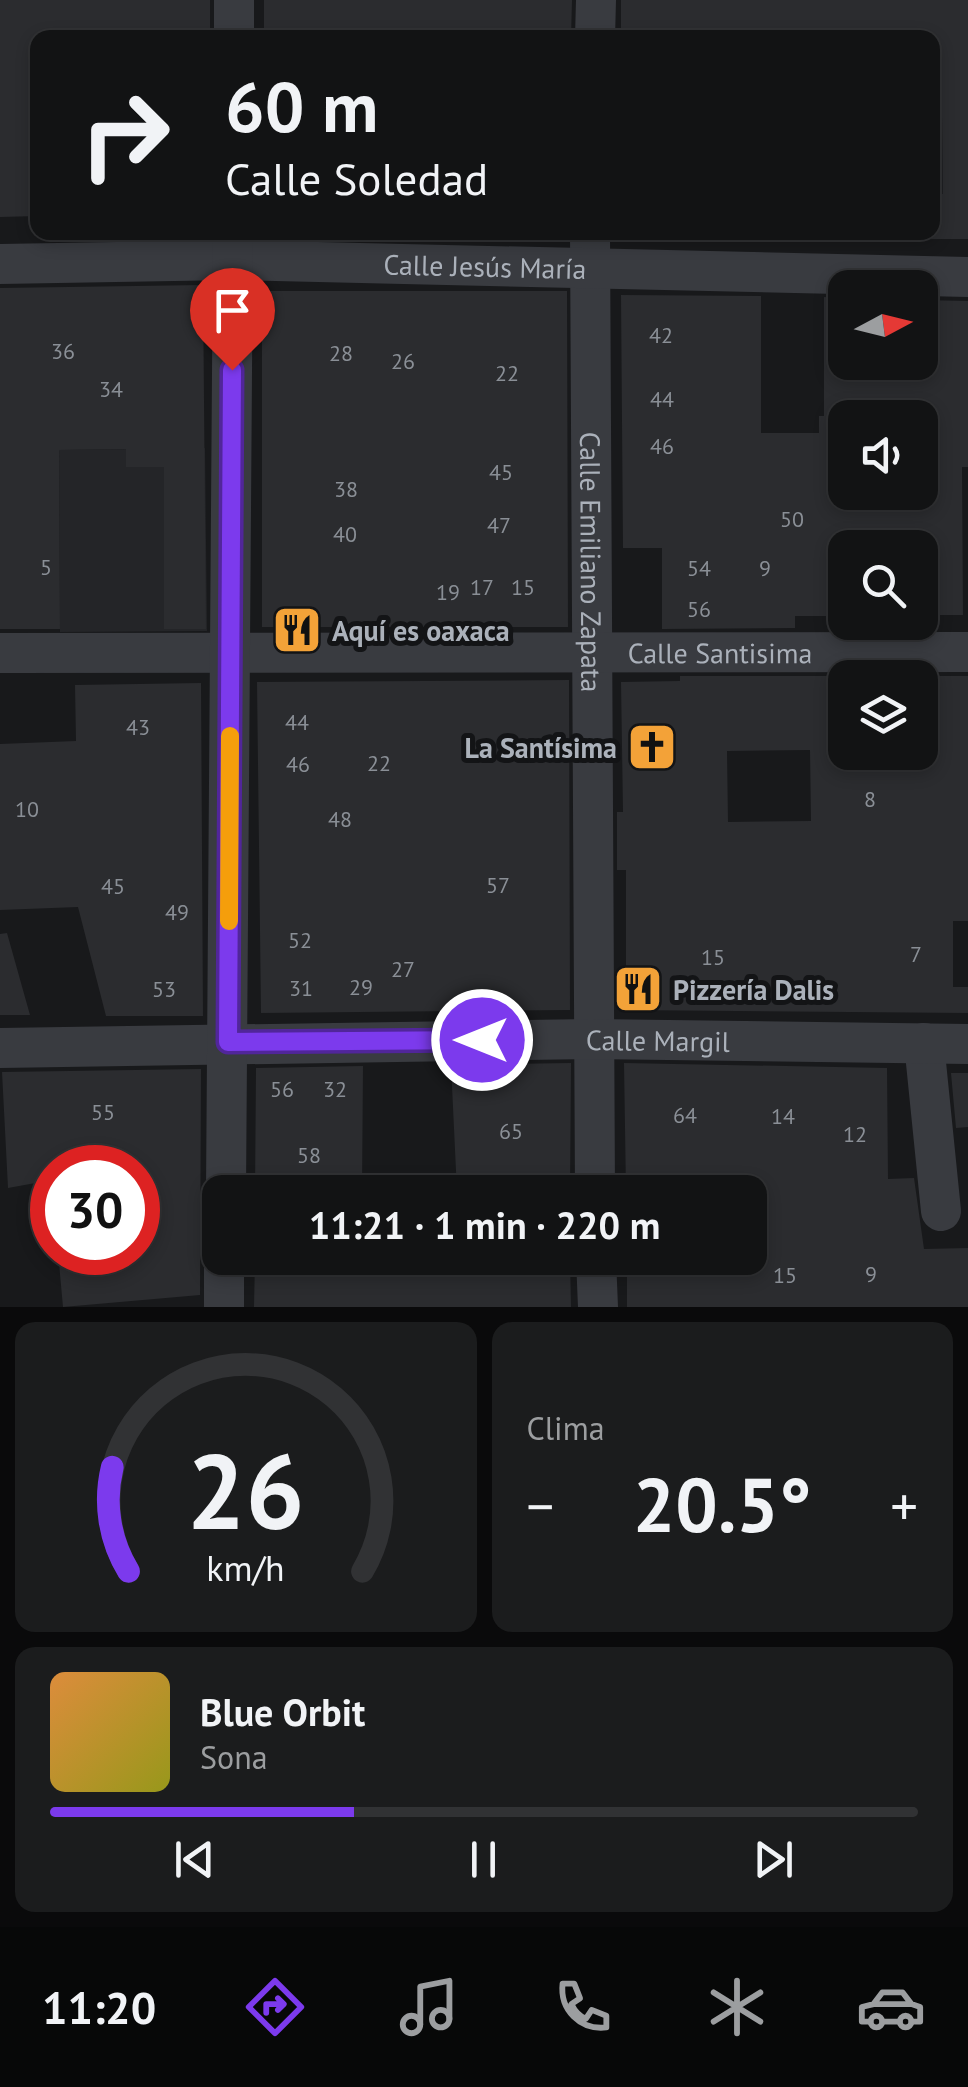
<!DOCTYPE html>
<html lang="es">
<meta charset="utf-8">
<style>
:root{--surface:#121314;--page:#1b1c1d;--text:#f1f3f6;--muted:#9c9ea0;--line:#313234;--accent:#7c3aed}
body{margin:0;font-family:"PT Sans",sans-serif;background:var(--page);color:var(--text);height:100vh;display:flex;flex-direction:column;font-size:38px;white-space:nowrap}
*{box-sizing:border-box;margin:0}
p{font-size:32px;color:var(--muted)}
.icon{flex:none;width:55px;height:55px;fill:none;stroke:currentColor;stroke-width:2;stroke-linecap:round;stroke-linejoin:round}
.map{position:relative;height:1307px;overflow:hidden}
.drawer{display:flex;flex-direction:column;gap:15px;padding:15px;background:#0a0a0b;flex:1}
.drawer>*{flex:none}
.hud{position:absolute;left:30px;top:30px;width:910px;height:210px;border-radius:20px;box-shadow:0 5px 15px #0003,0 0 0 2px var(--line);background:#121314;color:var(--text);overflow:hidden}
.needle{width:65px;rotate:83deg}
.tools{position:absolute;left:828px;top:270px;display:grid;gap:20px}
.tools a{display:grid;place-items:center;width:110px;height:110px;border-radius:20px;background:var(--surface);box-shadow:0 5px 15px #0003,0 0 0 2px var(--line);font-size:50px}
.speed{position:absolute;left:30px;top:1145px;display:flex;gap:20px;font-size:50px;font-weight:700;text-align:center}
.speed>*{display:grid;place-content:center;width:130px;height:130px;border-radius:50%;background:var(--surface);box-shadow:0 5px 15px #0003,0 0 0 2px var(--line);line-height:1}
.speed .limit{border:15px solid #d22;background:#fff;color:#111}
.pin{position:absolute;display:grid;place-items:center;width:85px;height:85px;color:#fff;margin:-102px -42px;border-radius:50% 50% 50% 0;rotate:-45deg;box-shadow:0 0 10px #0007}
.pin .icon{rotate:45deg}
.me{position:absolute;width:110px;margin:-55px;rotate:270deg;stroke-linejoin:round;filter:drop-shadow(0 0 8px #0008)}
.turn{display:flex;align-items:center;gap:35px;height:210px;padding:0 30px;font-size:45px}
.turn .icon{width:130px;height:130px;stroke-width:2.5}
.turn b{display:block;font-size:70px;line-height:85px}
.big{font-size:75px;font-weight:800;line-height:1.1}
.drawer .tile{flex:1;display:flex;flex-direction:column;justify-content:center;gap:15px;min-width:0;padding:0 35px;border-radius:20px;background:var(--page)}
.drawer .dial{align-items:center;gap:0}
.dial svg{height:260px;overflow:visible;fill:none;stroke:var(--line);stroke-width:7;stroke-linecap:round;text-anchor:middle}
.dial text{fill:var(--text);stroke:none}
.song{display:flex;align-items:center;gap:30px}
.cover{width:120px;height:120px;border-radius:15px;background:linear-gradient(135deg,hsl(30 70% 55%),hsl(60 70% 35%))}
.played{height:10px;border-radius:5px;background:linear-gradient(90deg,var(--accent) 35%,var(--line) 35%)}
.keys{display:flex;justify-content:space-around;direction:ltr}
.heat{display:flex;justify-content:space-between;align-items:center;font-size:55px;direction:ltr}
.drawer .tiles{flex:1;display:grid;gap:15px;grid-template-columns:1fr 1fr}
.tile:last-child{grid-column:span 2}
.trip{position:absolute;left:202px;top:1175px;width:565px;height:100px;border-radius:20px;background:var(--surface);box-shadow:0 5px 15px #0003,0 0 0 2px var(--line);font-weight:800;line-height:100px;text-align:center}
.dock{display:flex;height:160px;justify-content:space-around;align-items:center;background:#070808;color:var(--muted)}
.dock .icon{width:70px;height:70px}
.dock .current{color:var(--accent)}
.dock b{font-size:45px;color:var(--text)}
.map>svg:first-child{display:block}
.built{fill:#242528}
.building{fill:#2b2c2f;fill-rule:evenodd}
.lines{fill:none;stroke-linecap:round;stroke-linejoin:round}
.minor{stroke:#393b40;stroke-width:40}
.route-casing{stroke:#51269a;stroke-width:25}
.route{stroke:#7c3aed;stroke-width:18}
.slow{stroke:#f59e0b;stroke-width:18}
.labels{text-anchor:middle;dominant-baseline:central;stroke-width:10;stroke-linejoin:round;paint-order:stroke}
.number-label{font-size:22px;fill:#8a8f96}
.street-label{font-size:28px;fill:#abb1ba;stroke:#131416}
.poi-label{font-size:28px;font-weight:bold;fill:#abb1ba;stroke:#131416;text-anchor:start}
</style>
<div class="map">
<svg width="968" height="1307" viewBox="0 0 968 1307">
<rect width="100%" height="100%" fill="#18191b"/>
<path class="built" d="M933 118H942L943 239 777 241V233L932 232Z
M205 448 207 631 60 632 59 450Z"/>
<path class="building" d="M0 0H210V38H38V216L0 217Z
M264 0H572L571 38H264Z
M621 0H968V239H932V194H943L942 118H932V38H621Z
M203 285 206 629H164V467H126V449L59 450 60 629H0V288Z
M262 291H567L568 627H262Z
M621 295 761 296V433H819V416H824V297L845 298V362H920V300L968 301V467H962L963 615H920V548H845V616H795V628L662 629V548H623ZM845 418H920V492H845Z
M680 676H845V752H920V676H968V921H953V987H968V1013L626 1010V870H617V812H623L621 682 680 681ZM810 750 811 821 728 822 727 751Z
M569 680 570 1010 261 1013 257 682Z
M201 683 203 1016H106L78 907 0 910V744L76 741 75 685Z
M7 933 30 1015H0V934Z
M571 1063 570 1192H457L451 1065Z
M624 1063 887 1068 888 1179 914 1178 924 1249 968 1248V1307H627V1258H750V1192H626Z
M363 1066 362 1192H255L256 1068Z
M201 1069 200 1295 63 1307 58 1252H138V1168H52V1180L8 1188 2 1072Z
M951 1073H968V1127L956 1128Z
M255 1258H361V1270L460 1263V1258H570L571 1307H254Z"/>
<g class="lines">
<g class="minor">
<path d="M234 38V0"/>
<path d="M595 38 596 0"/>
<path id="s1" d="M590 232 595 1192"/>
<path id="s2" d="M0 264 232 260 968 277"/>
<path id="s3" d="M0 653 968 652"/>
<path d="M924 1043 941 1211"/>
<path id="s4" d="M0 1048 591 1039 968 1044"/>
<path d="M226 1192 233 236"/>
<path d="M596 1258 598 1307"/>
<path d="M224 1307V1258"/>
</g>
</g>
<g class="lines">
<g class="route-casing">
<path id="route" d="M232 370 228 1042 482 1040"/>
</g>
<use href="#route" class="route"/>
<path class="slow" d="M229 921 230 736"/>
</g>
<defs>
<g id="restaurant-square" transform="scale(2.5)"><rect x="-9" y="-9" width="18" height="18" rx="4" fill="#f3a238" stroke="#131416"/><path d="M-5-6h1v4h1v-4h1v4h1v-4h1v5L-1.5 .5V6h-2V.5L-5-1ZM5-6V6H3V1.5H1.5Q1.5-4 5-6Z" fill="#111"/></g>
<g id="church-square" transform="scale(2.5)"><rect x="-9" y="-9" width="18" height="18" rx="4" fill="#f3a238" stroke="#131416"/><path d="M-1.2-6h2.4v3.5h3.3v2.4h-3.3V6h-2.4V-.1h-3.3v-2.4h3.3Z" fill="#111"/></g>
</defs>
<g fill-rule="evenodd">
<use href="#restaurant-square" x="297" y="630"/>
<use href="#church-square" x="652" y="747"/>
<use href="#restaurant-square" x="638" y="989"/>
</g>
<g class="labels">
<g class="number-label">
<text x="661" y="335">42</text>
<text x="63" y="351">36</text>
<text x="341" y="353">28</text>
<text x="403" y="361">26</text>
<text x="507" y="373">22</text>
<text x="111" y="389">34</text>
<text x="662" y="399">44</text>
<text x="662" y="446">46</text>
<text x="501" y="472">45</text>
<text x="346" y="489">38</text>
<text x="792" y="519">50</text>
<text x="499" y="525">47</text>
<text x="345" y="534">40</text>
<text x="46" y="567">5</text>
<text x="699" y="568">54</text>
<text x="765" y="568">9</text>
<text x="482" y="587">17</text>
<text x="523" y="587">15</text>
<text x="448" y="592">19</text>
<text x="699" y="609">56</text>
<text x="297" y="722">44</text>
<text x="138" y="727">43</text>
<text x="379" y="763">22</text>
<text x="298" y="764">46</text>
<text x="870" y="799">8</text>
<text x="27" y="809">10</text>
<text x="340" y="819">48</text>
<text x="498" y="885">57</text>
<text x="113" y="886">45</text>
<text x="177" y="912">49</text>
<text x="300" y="940">52</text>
<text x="916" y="954">7</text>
<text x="713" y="957">15</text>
<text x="403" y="969">27</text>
<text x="361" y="987">29</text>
<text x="301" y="988">31</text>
<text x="164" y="989">53</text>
<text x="282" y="1089">56</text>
<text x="335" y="1089">32</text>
<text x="103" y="1112">55</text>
<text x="685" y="1115">64</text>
<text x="783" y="1116">14</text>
<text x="511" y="1131">65</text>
<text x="855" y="1134">12</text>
<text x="309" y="1155">58</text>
<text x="871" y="1274">9</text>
<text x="785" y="1275">15</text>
</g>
<g class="street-label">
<text stroke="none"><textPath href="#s2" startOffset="485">Calle Jesús María</textPath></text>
<text stroke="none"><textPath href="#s1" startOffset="330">Calle Emiliano Zapata</textPath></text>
<text stroke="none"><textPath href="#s3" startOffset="720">Calle Santisima</textPath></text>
<text stroke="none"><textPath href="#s4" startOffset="658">Calle Margil</textPath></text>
</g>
<g class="poi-label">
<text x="332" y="630">Aquí es oaxaca</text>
<text x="617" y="747" text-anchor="end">La Santísima</text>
<text x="673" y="989">Pizzería Dalis</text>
</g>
</g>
</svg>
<div class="tools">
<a><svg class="needle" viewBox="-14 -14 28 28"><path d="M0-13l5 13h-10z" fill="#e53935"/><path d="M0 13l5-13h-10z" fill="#9c9ea0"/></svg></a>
<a><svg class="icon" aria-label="sound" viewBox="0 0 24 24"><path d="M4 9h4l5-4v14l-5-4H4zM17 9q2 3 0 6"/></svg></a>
<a><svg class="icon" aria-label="search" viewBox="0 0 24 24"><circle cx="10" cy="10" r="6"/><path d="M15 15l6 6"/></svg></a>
<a><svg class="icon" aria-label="layers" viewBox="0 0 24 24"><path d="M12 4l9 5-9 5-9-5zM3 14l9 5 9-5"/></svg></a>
</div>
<div class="speed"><div class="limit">30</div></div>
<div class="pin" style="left:232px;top:370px;background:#d93025"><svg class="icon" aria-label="arrive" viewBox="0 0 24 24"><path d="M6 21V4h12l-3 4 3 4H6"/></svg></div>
<svg class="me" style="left:482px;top:1040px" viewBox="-20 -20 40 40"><circle r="17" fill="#7c3aed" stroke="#fff" stroke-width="3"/><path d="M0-11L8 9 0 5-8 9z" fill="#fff"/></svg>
<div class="trip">11:21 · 1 min · 220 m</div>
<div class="hud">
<div class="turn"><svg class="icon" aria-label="right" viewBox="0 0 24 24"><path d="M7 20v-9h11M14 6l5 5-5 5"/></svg><div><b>60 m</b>Calle Soledad</div></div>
</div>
</div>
<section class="drawer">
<div class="tiles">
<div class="tile dial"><svg viewBox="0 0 100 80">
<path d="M14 69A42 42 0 1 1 86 69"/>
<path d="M14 69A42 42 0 0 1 9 37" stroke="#7c3aed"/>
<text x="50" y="56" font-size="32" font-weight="700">26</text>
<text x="50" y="72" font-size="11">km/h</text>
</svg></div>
<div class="tile"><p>Clima</p>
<div class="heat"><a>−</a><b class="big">20.5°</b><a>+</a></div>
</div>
<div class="tile">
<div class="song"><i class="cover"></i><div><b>Blue Orbit</b><p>Sona</p></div></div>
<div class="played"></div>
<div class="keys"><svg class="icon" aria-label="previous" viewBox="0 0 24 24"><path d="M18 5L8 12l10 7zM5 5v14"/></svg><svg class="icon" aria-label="pause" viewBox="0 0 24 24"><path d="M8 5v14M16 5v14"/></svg><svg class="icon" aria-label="next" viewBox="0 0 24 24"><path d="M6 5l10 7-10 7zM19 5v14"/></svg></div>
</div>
</div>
</section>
<nav class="dock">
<b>11:20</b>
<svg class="icon current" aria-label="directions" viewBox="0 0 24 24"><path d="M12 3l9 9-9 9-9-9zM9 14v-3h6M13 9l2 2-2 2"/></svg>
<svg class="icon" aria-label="music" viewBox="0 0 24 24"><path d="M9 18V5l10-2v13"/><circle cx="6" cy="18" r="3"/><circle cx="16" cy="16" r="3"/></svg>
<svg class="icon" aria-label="phone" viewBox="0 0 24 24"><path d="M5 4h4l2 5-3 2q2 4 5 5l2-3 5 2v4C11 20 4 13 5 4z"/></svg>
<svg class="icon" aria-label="climate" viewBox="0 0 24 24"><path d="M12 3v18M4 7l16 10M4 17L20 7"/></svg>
<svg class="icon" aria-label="car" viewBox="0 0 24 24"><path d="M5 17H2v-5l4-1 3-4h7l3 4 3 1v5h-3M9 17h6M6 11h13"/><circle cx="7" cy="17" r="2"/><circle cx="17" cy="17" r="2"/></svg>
</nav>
